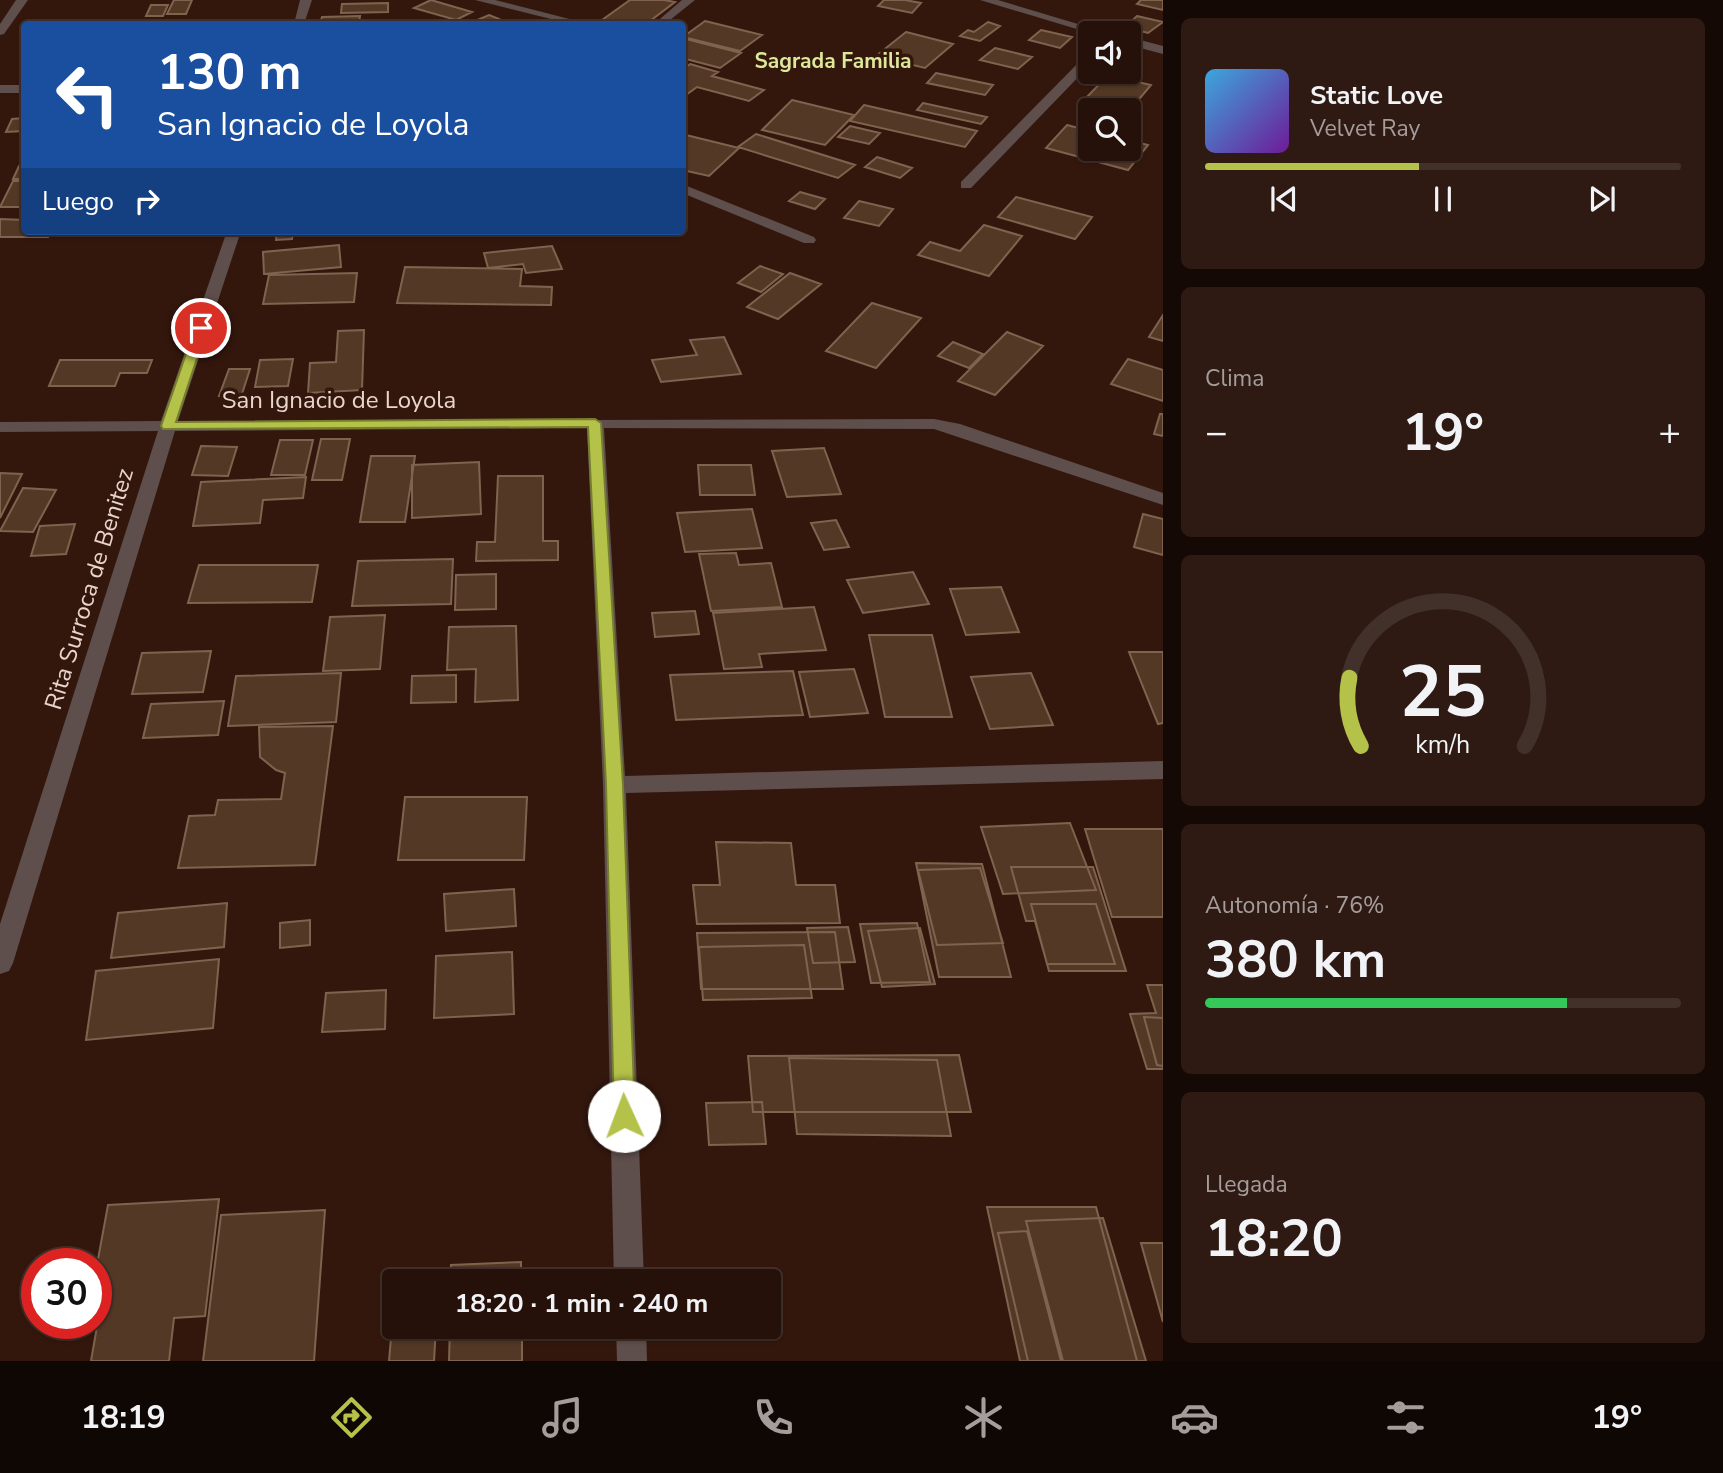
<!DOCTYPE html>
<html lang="es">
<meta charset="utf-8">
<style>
:root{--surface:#26110a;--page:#2e1a13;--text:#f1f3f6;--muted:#a49d9c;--line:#42312b;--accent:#b5c249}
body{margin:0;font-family:"Nunito Sans",sans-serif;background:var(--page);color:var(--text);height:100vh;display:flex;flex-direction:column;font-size:26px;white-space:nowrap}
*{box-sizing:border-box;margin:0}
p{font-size:23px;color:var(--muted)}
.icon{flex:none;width:38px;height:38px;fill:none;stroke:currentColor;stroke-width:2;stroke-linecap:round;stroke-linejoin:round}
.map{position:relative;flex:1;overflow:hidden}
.panel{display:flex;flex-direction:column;gap:18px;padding:18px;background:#150906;width:560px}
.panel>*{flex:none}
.hud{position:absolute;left:21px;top:21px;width:665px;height:214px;border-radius:7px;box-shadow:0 2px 5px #0004,0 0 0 2px var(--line);background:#1a4fa0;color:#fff;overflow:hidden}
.tools{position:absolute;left:1078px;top:21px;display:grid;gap:14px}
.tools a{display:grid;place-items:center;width:63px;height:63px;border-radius:7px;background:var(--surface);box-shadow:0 2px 5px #0004,0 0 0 2px var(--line);font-size:35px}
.speed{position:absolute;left:21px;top:1248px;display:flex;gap:14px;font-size:35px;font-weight:700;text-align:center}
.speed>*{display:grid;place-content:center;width:91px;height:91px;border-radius:50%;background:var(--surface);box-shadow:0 2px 5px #0004,0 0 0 2px var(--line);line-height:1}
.speed .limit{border:10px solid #d22;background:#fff;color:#111}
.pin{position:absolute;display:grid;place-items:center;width:60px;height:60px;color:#fff;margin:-30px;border:4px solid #fff;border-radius:50%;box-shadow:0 2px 7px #0007}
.me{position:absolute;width:77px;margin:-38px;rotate:358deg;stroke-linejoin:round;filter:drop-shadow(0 0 5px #0008)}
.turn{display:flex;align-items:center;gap:24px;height:147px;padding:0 21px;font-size:32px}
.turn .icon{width:91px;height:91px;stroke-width:2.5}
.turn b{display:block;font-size:49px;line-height:60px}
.then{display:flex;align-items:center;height:66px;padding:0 21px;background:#0003;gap:14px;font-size:26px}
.big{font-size:52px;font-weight:700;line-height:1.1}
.panel .tile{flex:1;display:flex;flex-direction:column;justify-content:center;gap:10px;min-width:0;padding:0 24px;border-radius:10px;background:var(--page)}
.panel .dial{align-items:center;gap:0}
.dial svg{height:182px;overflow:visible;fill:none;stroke:var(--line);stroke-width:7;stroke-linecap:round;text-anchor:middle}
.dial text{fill:var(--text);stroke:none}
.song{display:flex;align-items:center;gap:21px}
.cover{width:84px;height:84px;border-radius:10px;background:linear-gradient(135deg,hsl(200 70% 55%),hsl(280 70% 35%))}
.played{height:7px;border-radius:4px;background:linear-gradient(90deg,var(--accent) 45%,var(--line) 45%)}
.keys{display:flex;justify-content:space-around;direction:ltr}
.heat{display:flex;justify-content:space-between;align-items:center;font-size:38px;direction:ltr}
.charge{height:10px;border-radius:5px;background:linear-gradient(90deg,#34c759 76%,var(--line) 0)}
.trip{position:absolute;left:382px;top:1269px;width:399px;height:70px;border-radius:7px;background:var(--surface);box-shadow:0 2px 5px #0004,0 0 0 2px var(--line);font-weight:700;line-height:70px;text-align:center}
.tab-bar{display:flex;height:112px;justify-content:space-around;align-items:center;background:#0f0704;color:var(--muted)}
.tab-bar .icon{width:49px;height:49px}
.tab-bar .selected{color:var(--accent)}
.tab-bar b{font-size:32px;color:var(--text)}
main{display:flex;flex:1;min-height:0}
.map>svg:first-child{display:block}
.building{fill:#523825;stroke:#80634e;stroke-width:2}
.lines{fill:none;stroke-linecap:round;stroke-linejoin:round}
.minor{fill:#5e4e4c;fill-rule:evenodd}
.route{fill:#b5c249;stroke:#767e2f;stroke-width:2}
.labels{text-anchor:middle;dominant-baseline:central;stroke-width:7;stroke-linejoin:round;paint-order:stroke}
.far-neighbourhood-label{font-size:21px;font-weight:bold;fill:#dde89a;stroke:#33170d}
.street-label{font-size:24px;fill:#e9d5ce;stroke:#33170d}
</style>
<main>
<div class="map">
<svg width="1163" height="1361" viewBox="0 0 1163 1361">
<rect width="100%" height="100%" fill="#33170d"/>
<path class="building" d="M174 0H192L186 14H167Z
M431 0 472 12 456 20 414 8Z
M630 0H664L675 2 646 24H620L602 20Z
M884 0H905L921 3 912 13 878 6Z
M1141 0H1163V10L1137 4Z
M388 3V12L341 13 342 4Z
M151 5H168L163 16H146Z
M489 15 504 21 498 24H501H468Z
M360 16 359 23 369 24H320L322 17Z
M1137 16 1163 22 1148 33 1125 27Z
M165 21H195L192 24H162Z
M705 21 762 35 740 51 683 37Z
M988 22 1000 26 980 41 960 36 968 30 974 32Z
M1041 30 1072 37 1060 48 1029 40Z
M906 32 953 44 925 68 876 56Z
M682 38 741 53 720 68 682 58Z
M995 48 1032 57 1018 69 980 60Z
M690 64 718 72 712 76 764 90 749 101 697 87 686 95 682 94V70Z
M936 73 993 85 985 95 927 83Z
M1108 75 1151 85 1130 110 1085 99Z
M792 100 854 115 825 145 762 130Z
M923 103 987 117 981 124 917 110Z
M864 105 977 131 965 147 850 121Z
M24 118V131L6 132 12 119Z
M1067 125 1090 131V149H1129V140L1148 145 1128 170 1046 148Z
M850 126 880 133 869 144 838 137Z
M756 134 855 165 838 178 738 147Z
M686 135 739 148 709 176 682 170V137Z
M877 157 912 168 900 178 865 167Z
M19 166H24V179H13Z
M13 181H24V207H0Z
M800 192 825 199 815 209 789 201Z
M1016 197 1092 217 1075 239 998 217Z
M859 201 893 209 879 226 844 218Z
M0 219 24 220V231H51L48 237H0Z
M984 225 1022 236 989 276 918 255 930 242 960 251Z
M277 231H293L292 239 276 240Z
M339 245 341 267 264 274 263 252Z
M552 246 562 269 526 273 523 264 488 268 484 253Z
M760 266 783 274 761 292 738 283Z
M405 267 522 269 520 286 552 287 551 305 397 303Z
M357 273 354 302 263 304 269 275Z
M790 273 821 284 778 319 747 307Z
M872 303 921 318 876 368 826 351Z
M1163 315V341L1149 337Z
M364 330 362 390 308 393 310 363 336 362 338 331Z
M1007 332 1043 346 995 395 958 381Z
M724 337 741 374 661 382 652 360 697 355 690 340Z
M953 342 983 354 969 368 938 356Z
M293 359 288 386 255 387 260 360Z
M1128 359 1163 370V401L1111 384Z
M60 360H152L147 373H120L115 386H49Z
M229 369H250L241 397 219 396Z
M1160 414H1163V436L1154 434Z
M321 439H350L342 480H312Z
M280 440H313L305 475H271Z
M201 446 237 447 228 476 192 475Z
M824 448 841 494 787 497 772 451Z
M371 456H415L405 522H360Z
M479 462 481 514 412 518V465Z
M698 465H751L755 495H700Z
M0 473 22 474 0 518Z
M498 476H543V541H558V560L476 561 477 542H495Z
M306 477 303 498 263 500 260 523 193 526 201 482Z
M23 488 56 490 33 532 0 531Z
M752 509 762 548 685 552 677 513Z
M1143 514 1163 519V555L1134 547Z
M836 520 849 547 824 550 811 523Z
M75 524 66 554 31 556 40 526Z
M736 553 739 565 771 563 782 607 711 611 699 554Z
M453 559 451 604 352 606 358 561Z
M199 565H318L312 602 188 603Z
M913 572 929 604 863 613 847 580Z
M496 574V609L455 610 456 575Z
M1001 587 1019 632 966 635 950 589Z
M814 607 826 650 759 654 762 667 724 669 713 613Z
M695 611 699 634 655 637 652 613Z
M385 615 380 669 323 671 330 617Z
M516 626 518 700 475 702 476 669 447 670 449 627Z
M869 635H932L952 717H885Z
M211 651 203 692 132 694 142 653Z
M1129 652H1163V723L1158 724Z
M854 669 868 713 810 717 799 672Z
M793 671 803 715 676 720 670 675Z
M341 673 336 722 228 726 236 676Z
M1031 673 1053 725 990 729 971 677Z
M456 675V702L411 703 412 676Z
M224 701 218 735 143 738 151 704Z
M333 726 315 865 178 868 189 816 215 815 218 800 281 799 285 773 276 770 260 757 259 727Z
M405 797H527L524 860H398Z
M1070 823 1096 890 1003 894 981 827Z
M1085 829H1163V917H1112Z
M716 842 791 843 796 885H835L840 923 697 924 693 885H720Z
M916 863 982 864 1011 977H939Z
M1011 867H1093L1126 971H1049L1035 921H1026Z
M980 868 1003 943 937 945 918 870Z
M514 889 516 926 446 931 444 894Z
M227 903 224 947 111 958 118 913Z
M1031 904H1096L1115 964H1047Z
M310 920V945L280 948V923Z
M917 923 930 982 871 983 860 924Z
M848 927 855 962 813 963 807 928Z
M920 928 935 984 882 987 868 931Z
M835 932 843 989H701L697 933Z
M804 945 812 998 703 1000 699 947Z
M512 952 514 1014 434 1018 436 956Z
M219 959 213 1028 86 1040 96 971Z
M1147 985H1163V1069H1147L1130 1014 1156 1013Z
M386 990 385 1029 322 1032 326 993Z
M1144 1017 1163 1018V1066L1157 1065Z
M959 1055 971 1112H753L748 1056Z
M789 1058 937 1060 951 1136 797 1134Z
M762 1102 766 1144 709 1145 706 1103Z
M219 1199 205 1316 174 1318 169 1361H91L99 1315H96V1270L108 1205Z
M987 1207H1096L1137 1361H1020Z
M325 1210 314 1361H203L221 1215Z
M1103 1218 1146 1361H1063L1026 1221Z
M1027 1231 1061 1361H1028L998 1233Z
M1141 1243H1163V1322Z
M521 1262V1281H451V1265Z
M393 1315 394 1326H436L434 1361H389Z
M450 1326H522V1361H449Z"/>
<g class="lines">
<path class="minor" d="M16 0H28L4 34 0 35V24Z
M300 0H312L304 24H294Z
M475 0H495L589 24H571Z
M682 0H695L665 24H654Z
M980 0H998L1108 33H1090Z
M1129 37 1163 46V54L1129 45Z
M1090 54V65L971 188H961V182L1086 55Z
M0 85H24V93H0Z
M682 184 814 237 816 240 814 243H804L682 193Z
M227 231H241L178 421 934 419 960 424 1163 493V505L934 429 604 428 625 776 1163 761V779L626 793 644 1281H614L603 785 587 428 175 431 13 963 9 971 0 974V924L158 431 0 432V422L161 421Z
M616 1326H646L647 1361H617Z"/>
</g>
<path class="route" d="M201 325 207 328 176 422 595 419 601 423 623 785 635 1116 632 1122 624 1125 617 1122 614 1116 606 785 588 427 163 429 161 426 195 328Z"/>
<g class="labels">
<g class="far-neighbourhood-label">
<text x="833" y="61">Sagrada Familia</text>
</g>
<g class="street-label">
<text x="339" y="400">San Ignacio de Loyola</text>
<text transform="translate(89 589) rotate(-73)">Rita Surroca de Benitez</text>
</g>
</g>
</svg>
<div class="tools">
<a><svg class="icon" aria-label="sound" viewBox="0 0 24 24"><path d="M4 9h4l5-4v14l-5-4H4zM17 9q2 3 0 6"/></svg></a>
<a><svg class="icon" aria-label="search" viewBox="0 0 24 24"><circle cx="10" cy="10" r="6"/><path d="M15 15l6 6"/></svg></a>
</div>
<div class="speed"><div class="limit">30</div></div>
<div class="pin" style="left:201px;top:328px;background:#d93025"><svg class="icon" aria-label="arrive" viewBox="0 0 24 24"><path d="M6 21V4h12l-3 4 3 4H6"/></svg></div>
<svg class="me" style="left:624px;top:1116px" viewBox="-20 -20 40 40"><circle r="19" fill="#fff"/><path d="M0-13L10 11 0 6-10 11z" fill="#b5c249"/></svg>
<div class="trip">18:20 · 1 min · 240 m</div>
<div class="hud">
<div class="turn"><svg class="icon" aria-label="left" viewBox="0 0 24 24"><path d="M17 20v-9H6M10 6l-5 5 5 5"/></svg><div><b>130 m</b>San Ignacio de Loyola</div></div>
<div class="then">Luego<svg class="icon" aria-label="right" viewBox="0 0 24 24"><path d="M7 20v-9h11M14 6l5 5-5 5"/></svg></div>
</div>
</div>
<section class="panel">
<div class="tile">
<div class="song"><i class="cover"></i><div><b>Static Love</b><p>Velvet Ray</p></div></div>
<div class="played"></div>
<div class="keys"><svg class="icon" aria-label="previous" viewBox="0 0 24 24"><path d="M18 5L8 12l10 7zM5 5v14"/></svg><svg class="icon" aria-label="pause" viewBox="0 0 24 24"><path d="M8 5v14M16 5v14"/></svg><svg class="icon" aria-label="next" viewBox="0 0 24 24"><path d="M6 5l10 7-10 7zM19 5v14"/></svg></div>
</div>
<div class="tile"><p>Clima</p>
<div class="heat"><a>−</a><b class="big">19°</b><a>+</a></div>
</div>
<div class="tile dial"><svg viewBox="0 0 100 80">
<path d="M14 69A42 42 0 1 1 86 69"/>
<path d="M14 69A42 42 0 0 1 9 39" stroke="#b5c249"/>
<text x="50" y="56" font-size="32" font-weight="700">25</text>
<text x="50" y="72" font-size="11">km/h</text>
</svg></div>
<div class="tile"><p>Autonomía · 76%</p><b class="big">380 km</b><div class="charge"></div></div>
<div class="tile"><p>Llegada</p><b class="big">18:20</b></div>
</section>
</main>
<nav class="tab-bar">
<b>18:19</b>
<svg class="icon selected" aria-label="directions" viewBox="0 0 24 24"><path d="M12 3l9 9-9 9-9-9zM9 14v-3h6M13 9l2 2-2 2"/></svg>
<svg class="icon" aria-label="music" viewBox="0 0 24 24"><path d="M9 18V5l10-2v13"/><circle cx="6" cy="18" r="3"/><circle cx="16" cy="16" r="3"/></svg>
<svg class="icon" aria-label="phone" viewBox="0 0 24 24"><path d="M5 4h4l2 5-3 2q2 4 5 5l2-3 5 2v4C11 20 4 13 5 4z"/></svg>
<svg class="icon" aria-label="climate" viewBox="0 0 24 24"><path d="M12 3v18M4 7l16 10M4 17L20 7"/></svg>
<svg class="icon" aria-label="car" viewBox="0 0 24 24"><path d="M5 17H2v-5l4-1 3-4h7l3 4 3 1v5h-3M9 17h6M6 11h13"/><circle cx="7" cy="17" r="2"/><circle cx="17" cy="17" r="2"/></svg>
<svg class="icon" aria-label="filters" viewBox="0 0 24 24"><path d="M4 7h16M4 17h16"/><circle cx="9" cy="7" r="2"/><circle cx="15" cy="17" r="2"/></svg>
<b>19°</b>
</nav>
